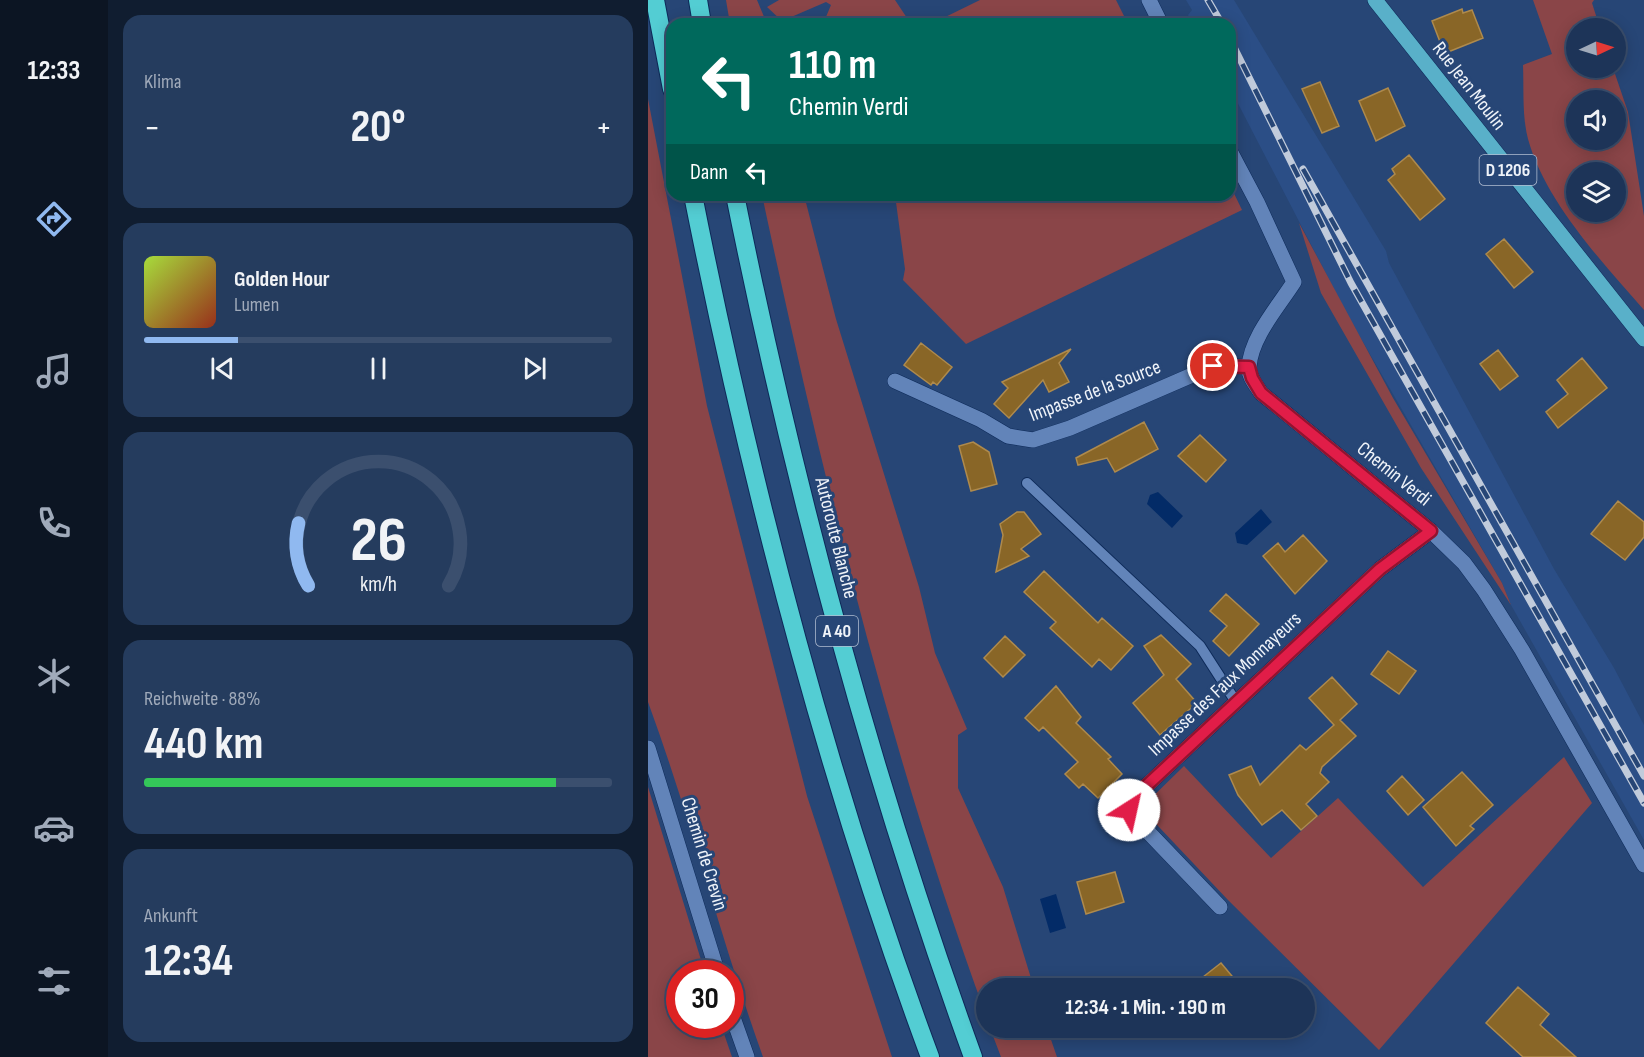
<!DOCTYPE html>
<html lang="de">
<meta charset="utf-8">
<style>
:root{--surface:#1d3458;--page:#253c5e;--text:#f1f3f6;--muted:#a0aaba;--line:#3b4f6e;--accent:#90b9f0}
body{margin:0;font-family:"Sofia Sans Condensed",sans-serif;background:var(--page);color:var(--text);height:100vh;display:flex;flex-direction:column;font-size:22px;white-space:nowrap}
*{box-sizing:border-box;margin:0}
p{font-size:20px;color:var(--muted)}
.icon{flex:none;width:33px;height:33px;fill:none;stroke:currentColor;stroke-width:2;stroke-linecap:round;stroke-linejoin:round}
.map{position:relative;flex:1;overflow:hidden}
.sheet{display:flex;flex-direction:column;gap:15px;padding:15px;background:#101d30;width:540px}
.sheet>*{flex:none}
.banner{position:absolute;left:18px;top:18px;width:570px;height:183px;border-radius:18px;box-shadow:0 3px 15px #0003,0 0 0 2px var(--line);background:#00695c;color:#fff;overflow:hidden}
.needle{width:39px;rotate:86deg}
.buttons{position:absolute;left:918px;top:18px;display:grid;gap:12px}
.buttons a{display:grid;place-items:center;width:60px;height:60px;border-radius:50%;background:var(--surface);box-shadow:0 3px 15px #0003,0 0 0 2px var(--line);font-size:30px}
.speed{position:absolute;left:18px;top:960px;display:flex;gap:12px;font-size:30px;font-weight:700;text-align:center}
.speed>*{display:grid;place-content:center;width:78px;height:78px;border-radius:50%;background:var(--surface);box-shadow:0 3px 15px #0003,0 0 0 2px var(--line);line-height:1}
.speed .limit{border:9px solid #d22;background:#fff;color:#111}
.pin{position:absolute;display:grid;place-items:center;width:51px;height:51px;color:#fff;margin:-26px;border:3px solid #fff;border-radius:50%;box-shadow:0 2px 6px #0007}
.me{position:absolute;width:66px;margin:-33px;rotate:35deg;stroke-linejoin:round;filter:drop-shadow(0 0 4px #0008)}
.turn{display:flex;align-items:center;gap:21px;height:126px;padding:0 24px;font-size:27px}
.turn .icon{width:78px;height:78px;stroke-width:2.5}
.turn b{display:block;font-size:42px;line-height:51px}
.then{display:flex;align-items:center;height:57px;padding:0 24px;background:#0003;gap:12px;font-size:22px}
.big{font-size:45px;font-weight:700;line-height:1.1}
.sheet .tile{flex:1;display:flex;flex-direction:column;justify-content:center;gap:9px;min-width:0;padding:0 21px;border-radius:18px;background:var(--page)}
.sheet .dial{align-items:center;gap:0}
.dial svg{height:156px;overflow:visible;fill:none;stroke:var(--line);stroke-width:7;stroke-linecap:round;text-anchor:middle}
.dial text{fill:var(--text);stroke:none}
.song{display:flex;align-items:center;gap:18px}
.cover{width:72px;height:72px;border-radius:9px;background:linear-gradient(135deg,hsl(80 70% 55%),hsl(10 70% 35%))}
.played{height:6px;border-radius:3px;background:linear-gradient(90deg,var(--accent) 20%,var(--line) 20%)}
.keys{display:flex;justify-content:space-around;direction:ltr}
.heat{display:flex;justify-content:space-between;align-items:center;font-size:33px;direction:ltr}
.charge{height:9px;border-radius:4px;background:linear-gradient(90deg,#34c759 88%,var(--line) 0)}
.trip{position:absolute;left:328px;top:978px;width:339px;height:60px;border-radius:30px;background:var(--surface);box-shadow:0 3px 15px #0003,0 0 0 2px var(--line);font-weight:700;line-height:60px;text-align:center}
main{display:flex;flex:1;min-height:0}
.tab-bar{display:flex;flex-direction:column;width:108px;justify-content:space-around;align-items:center;background:#0c1523;color:var(--muted)}
.tab-bar .icon{width:42px;height:42px}
.tab-bar .selected{color:var(--accent)}
.tab-bar b{font-size:27px;color:var(--text)}
.map>svg:first-child{display:block}
.built{fill:#2b4e86}
.green{fill:#8a4548;fill-rule:evenodd}
.water{fill:#032b67}
.building{fill:#896627;stroke:#ae8a4d;stroke-width:1.5}
.lines{fill:none;stroke-linecap:round;stroke-linejoin:round}
.service-casing{stroke:#0d2a59;stroke-width:12}
.minor-casing{stroke:#0d2a59;stroke-width:16}
.primary-casing{stroke:#0d2a59;stroke-width:16}
.motorway-casing{stroke:#0d2a59;stroke-width:20}
.service{stroke:#6284b9;stroke-width:10}
.minor{stroke:#6284b9;stroke-width:15}
.primary{stroke:#59b0c9;stroke-width:15}
.motorway{stroke:#53cdd3;stroke-width:18}
.rail-casing{stroke:#c1cbdb;stroke-width:7}
.rail{stroke:#274676;stroke-width:4.5;stroke-dasharray:14;stroke-linecap:butt}
.route-casing{stroke:#92132f;stroke-width:15}
.route{stroke:#e11d48;stroke-width:10}
.labels{text-anchor:middle;dominant-baseline:central;stroke-width:6;stroke-linejoin:round;paint-order:stroke}
.shield{fill:#274676;stroke:#b3bfd2;stroke-width:1.5}
.shield-label{font-size:18px;font-weight:bold;fill:#eff3f9}
.street-label{font-size:20px;fill:#eff3f9;stroke:#274676}
</style>
<main>
<nav class="tab-bar">
<b>12:33</b>
<svg class="icon selected" aria-label="directions" viewBox="0 0 24 24"><path d="M12 3l9 9-9 9-9-9zM9 14v-3h6M13 9l2 2-2 2"/></svg>
<svg class="icon" aria-label="music" viewBox="0 0 24 24"><path d="M9 18V5l10-2v13"/><circle cx="6" cy="18" r="3"/><circle cx="16" cy="16" r="3"/></svg>
<svg class="icon" aria-label="phone" viewBox="0 0 24 24"><path d="M5 4h4l2 5-3 2q2 4 5 5l2-3 5 2v4C11 20 4 13 5 4z"/></svg>
<svg class="icon" aria-label="climate" viewBox="0 0 24 24"><path d="M12 3v18M4 7l16 10M4 17L20 7"/></svg>
<svg class="icon" aria-label="car" viewBox="0 0 24 24"><path d="M5 17H2v-5l4-1 3-4h7l3 4 3 1v5h-3M9 17h6M6 11h13"/><circle cx="7" cy="17" r="2"/><circle cx="17" cy="17" r="2"/></svg>
<svg class="icon" aria-label="filters" viewBox="0 0 24 24"><path d="M4 7h16M4 17h16"/><circle cx="9" cy="7" r="2"/><circle cx="15" cy="17" r="2"/></svg>
</nav>
<section class="sheet">
<div class="tile"><p>Klima</p>
<div class="heat"><a>−</a><b class="big">20°</b><a>+</a></div>
</div>
<div class="tile">
<div class="song"><i class="cover"></i><div><b>Golden Hour</b><p>Lumen</p></div></div>
<div class="played"></div>
<div class="keys"><svg class="icon" aria-label="previous" viewBox="0 0 24 24"><path d="M18 5L8 12l10 7zM5 5v14"/></svg><svg class="icon" aria-label="pause" viewBox="0 0 24 24"><path d="M8 5v14M16 5v14"/></svg><svg class="icon" aria-label="next" viewBox="0 0 24 24"><path d="M6 5l10 7-10 7zM19 5v14"/></svg></div>
</div>
<div class="tile dial"><svg viewBox="0 0 100 80">
<path d="M14 69A42 42 0 1 1 86 69"/>
<path d="M14 69A42 42 0 0 1 9 37" stroke="#90b9f0"/>
<text x="50" y="56" font-size="32" font-weight="700">26</text>
<text x="50" y="72" font-size="11">km/h</text>
</svg></div>
<div class="tile"><p>Reichweite · 88%</p><b class="big">440 km</b><div class="charge"></div></div>
<div class="tile"><p>Ankunft</p><b class="big">12:34</b></div>
</section>
<div class="map">
<svg width="996" height="1057" viewBox="0 0 996 1057">
<rect width="100%" height="100%" fill="#274676"/>
<path class="built" d="M538 0H586L738 251 741 263 906 569 966 668 996 725V840L863 605 854 583 700 316 582 88V24H545L540 15 544 10Z"/>
<path class="green" d="M78 0H109L119 24H82Z
M131 0H247L263 24H175L183 5 178 2 134 21 119 7Z
M332 0H468L480 24 490 18 494 24H283Z
M885 0H946L944 3 952 28H928V68H965L980 112 996 216V310C954 262 897 201 880 139 874 116 876 89 875 65L904 54ZM928 100H968V140H928ZM968 172V212H928V172Z
M0 99 59 406 159 796 244 1057H115C73 940 43 819 0 702Z
M582 185 594 210 318 344 255 280 257 269 247 195H582Z
M114 195H156L188 319 271 587 287 653 319 729 310 735V788L355 887 386 988H339V1018C240 749 174 475 114 195Z
M651 223 745 398 854 583 863 605 773 468 673 293Z
M916 757 944 803 731 1050 580 900 493 808 536 766 623 858 690 798 775 887Z
M0 787 57 973 32 974V1024L73 1025 84 1057H0Z
M342 1028H399L409 1057H353Z"/>
<path class="water" d="M510 492 535 516 524 528 499 504 502 495Z
M613 509 624 522 599 545 589 543 587 533Z
M408 894 418 928 402 933 392 899Z"/>
<path class="building" d="M814 9 815 13 824 10 835 38 800 52 797 46 794 47 784 21Z
M672 82 691 126 674 133 654 89Z
M740 88 757 126 728 141 711 101Z
M761 155 797 199 772 220 740 180 747 174 744 169Z
M856 239 885 272 866 288 838 254Z
M273 343 304 367 289 385 285 382 283 385 256 365Z
M423 349 411 363 421 382 401 392 395 380 361 418 346 404 360 388 354 382Z
M850 350 870 376 852 390 832 364Z
M934 358 959 388 910 428 898 412 920 394 909 380Z
M496 422 510 449 467 472 459 458 430 465 428 458Z
M552 435 578 460 558 482 530 456Z
M325 442 341 452 349 484 323 491 311 446Z
M970 501 996 522V537L977 560 943 534Z
M369 512H376L393 534 373 549 381 556 348 572 355 535 352 524Z
M655 535 679 561 647 594 615 556 630 543 637 552Z
M396 571 450 623 454 618 485 646 463 670 451 659 444 667 402 628 408 622 376 592Z
M578 594 611 624 581 656 565 641 579 626 562 611Z
M513 635 543 664 528 679 549 703 512 735 485 703 516 675 496 646Z
M357 636 377 655 355 677 336 658Z
M740 651 768 671 751 694 723 674Z
M684 677 709 704 692 720 708 736 674 767 672 773 681 782 658 804 669 816 653 830 634 810 614 825 590 795 581 775 603 766 612 785 652 745 658 750 686 725 661 698Z
M408 686 433 717 428 723 463 757 460 759 474 774 450 798 435 784 431 788 417 774 430 762 395 727 391 731 377 718Z
M814 772 845 805 822 826 826 829 808 846 775 807Z
M754 776 776 800 760 815 739 791Z
M467 872 476 902 438 914 429 882Z
M573 963 594 988H541Z
M870 987 901 1014 892 1025 928 1057H875L838 1023Z"/>
<g class="lines">
<g class="service-casing">
<path id="service" d="M379 483 552 646 588 702"/>
</g>
<g class="minor-casing">
<path id="minor" d="M501 0 513 24
M582 151 609 202 646 282C630 307 603 337 601 367 600 376 608 385 613 393L783 531 816 563 836 590 874 650 996 865
M247 381 333 420 360 436 385 440 422 428 565 366 601 367
M0 748 70 974
M572 907 483 814 482 801 732 569 783 531
M82 1009 99 1057"/>
</g>
<g class="primary-casing">
<path id="primary" d="M727 0 996 339"/>
</g>
<g class="motorway-casing">
<path id="motorway" d="M7 0 24 89
M50 0 54 24
M45 195C103 487 178 777 282 1057
M87 195C146 488 223 776 325 1057"/>
</g>
<use href="#service" class="service"/>
<use href="#minor" class="minor"/>
<use href="#primary" class="primary"/>
<use href="#motorway" class="motorway"/>
<g class="rail-casing">
<path id="rail" d="M560 0 574 24
M582 39 703 283 996 803
M655 169 996 776"/>
</g>
<use href="#rail" class="rail"/>
</g>
<g class="lines">
<g class="route-casing">
<path id="route" d="M481 810 482 801 732 569 783 531 613 393 604 378 601 367 565 366"/>
</g>
<use href="#route" class="route"/>
</g>
<g class="labels">
<g class="shield">
<rect x="831.5" y="155" width="57" height="30" rx="4.5"/>
<rect x="168" y="616" width="42" height="30" rx="4.5"/>
</g>
<g class="shield-label">
<text x="860" y="170">D 1206</text>
<text x="189" y="631">A 40</text>
</g>
<g class="street-label">
<text transform="translate(821 86) rotate(52)">Rue Jean Moulin</text>
<text transform="translate(447 391) rotate(-21)">Impasse de la Source</text>
<text transform="translate(746 474) rotate(39)">Chemin Verdi</text>
<text transform="translate(188 538) rotate(76)">Autoroute Blanche</text>
<text transform="translate(577 684) rotate(-43)">Impasse des Faux Monnayeurs</text>
<text transform="translate(56 854) rotate(73)">Chemin de Crevin</text>
</g>
</g>
</svg>
<div class="buttons">
<a><svg class="needle" viewBox="-14 -14 28 28"><path d="M0-13l5 13h-10z" fill="#e53935"/><path d="M0 13l5-13h-10z" fill="#a0aaba"/></svg></a>
<a><svg class="icon" aria-label="sound" viewBox="0 0 24 24"><path d="M4 9h4l5-4v14l-5-4H4zM17 9q2 3 0 6"/></svg></a>
<a><svg class="icon" aria-label="layers" viewBox="0 0 24 24"><path d="M12 4l9 5-9 5-9-5zM3 14l9 5 9-5"/></svg></a>
</div>
<div class="speed"><div class="limit">30</div></div>
<div class="pin" style="left:565px;top:366px;background:#d93025"><svg class="icon" aria-label="arrive" viewBox="0 0 24 24"><path d="M6 21V4h12l-3 4 3 4H6"/></svg></div>
<svg class="me" style="left:481px;top:810px" viewBox="-20 -20 40 40"><circle r="19" fill="#fff"/><path d="M0-13L10 11 0 6-10 11z" fill="#e11d48"/></svg>
<div class="trip">12:34 · 1 Min. · 190 m</div>
<div class="banner">
<div class="turn"><svg class="icon" aria-label="left" viewBox="0 0 24 24"><path d="M17 20v-9H6M10 6l-5 5 5 5"/></svg><div><b>110 m</b>Chemin Verdi</div></div>
<div class="then">Dann<svg class="icon" aria-label="left" viewBox="0 0 24 24"><path d="M17 20v-9H6M10 6l-5 5 5 5"/></svg></div>
</div>
</div>
</main>
